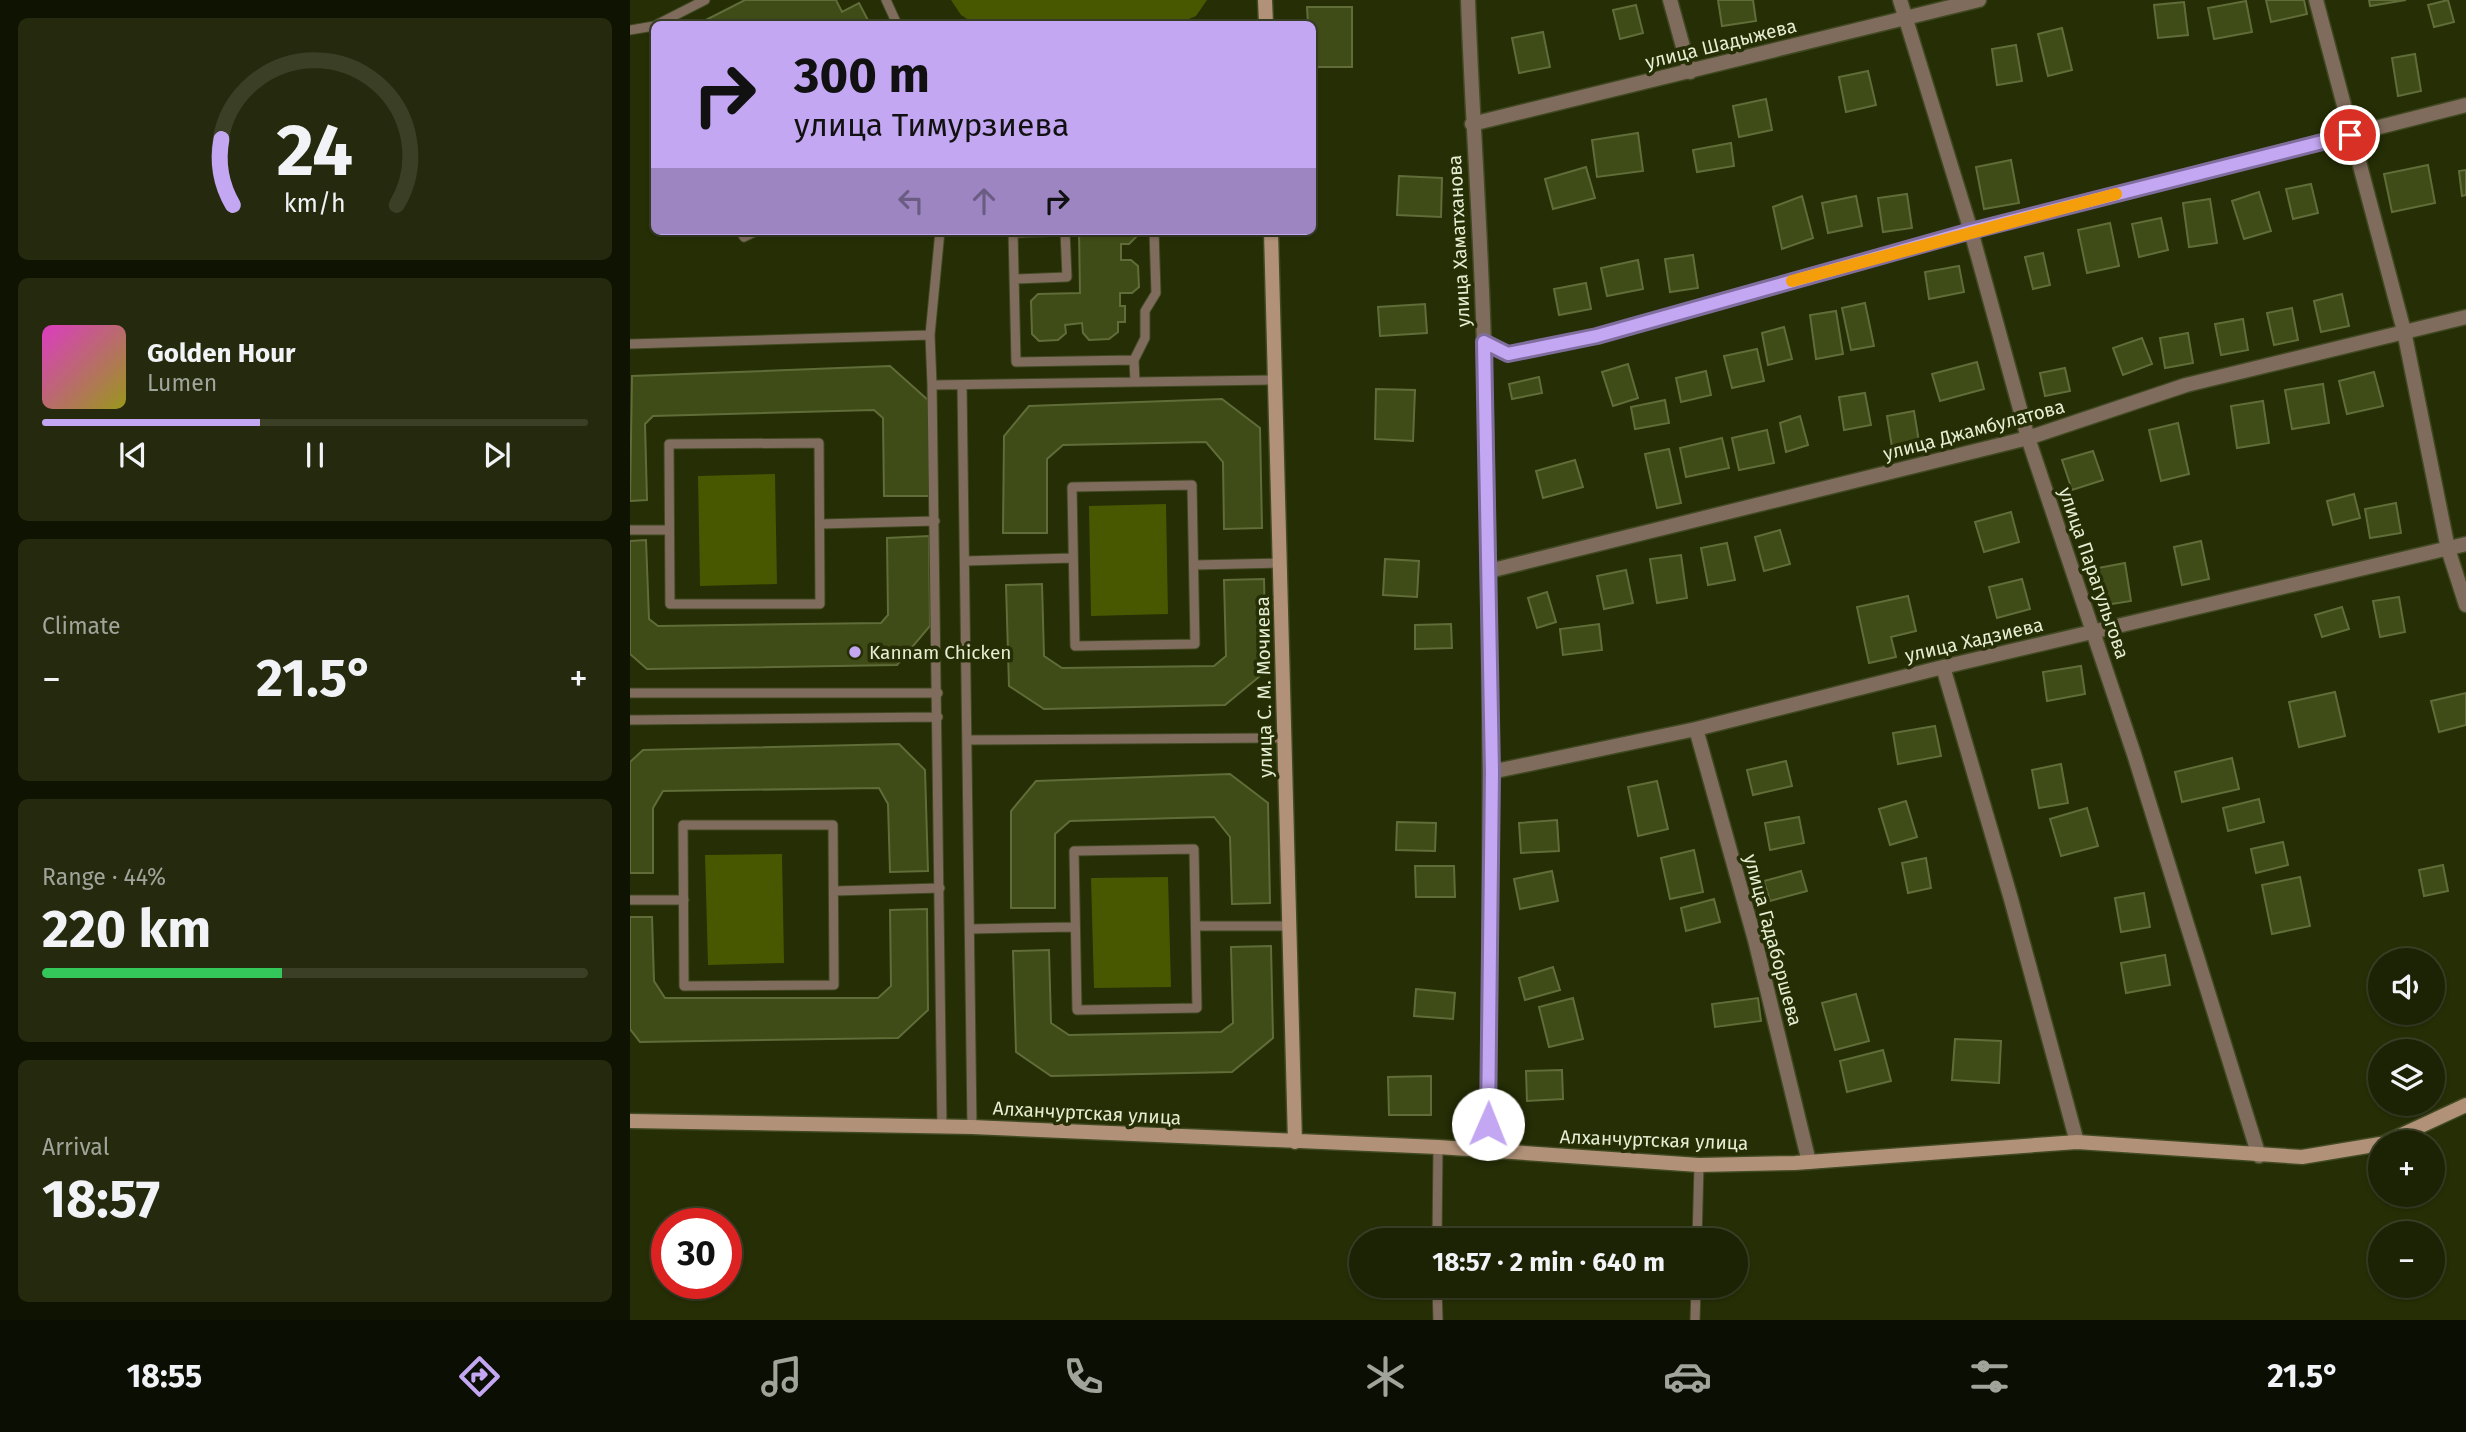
<!DOCTYPE html>
<meta charset="utf-8">
<style>
:root{--surface:#1c2204;--page:#252a0e;--text:#f1f3f6;--muted:#a0a49a;--line:#3a3f26;--accent:#c3a7f2}
body{margin:0;font-family:"Fira Sans",sans-serif;background:var(--page);color:var(--text);height:100vh;display:flex;flex-direction:column;font-size:26px;white-space:nowrap}
*{box-sizing:border-box;margin:0}
p{font-size:23px;color:var(--muted)}
.icon{flex:none;width:38px;height:38px;fill:none;stroke:currentColor;stroke-width:2;stroke-linecap:round;stroke-linejoin:round}
.map{position:relative;flex:1;overflow:hidden}
.side{display:flex;flex-direction:column;gap:18px;padding:18px;background:#0f1302;width:630px}
.side>*{flex:none}
.hud{position:absolute;left:21px;top:21px;width:665px;height:214px;border-radius:10px;box-shadow:0 2px 5px #0004,0 0 0 2px var(--line);background:#c3a7f2;color:#111;overflow:hidden}
.controls{position:absolute;left:1738px;top:948px;display:grid;gap:14px}
.controls a{display:grid;place-items:center;width:77px;height:77px;border-radius:50%;background:var(--surface);box-shadow:0 2px 5px #0004,0 0 0 2px var(--line);font-size:35px}
.speed{position:absolute;left:21px;top:1208px;display:flex;gap:14px;font-size:35px;font-weight:700;text-align:center}
.speed>*{display:grid;place-content:center;width:91px;height:91px;border-radius:50%;background:var(--surface);box-shadow:0 2px 5px #0004,0 0 0 2px var(--line);line-height:1}
.speed .limit{border:10px solid #d22;background:#fff;color:#111}
.pin{position:absolute;display:grid;place-items:center;width:60px;height:60px;color:#fff;margin:-30px;border:4px solid #fff;border-radius:50%;box-shadow:0 2px 7px #0007}
.me{position:absolute;width:77px;margin:-38px;rotate:1deg;stroke-linejoin:round;filter:drop-shadow(0 0 5px #0008)}
.turn{display:flex;align-items:center;gap:24px;height:147px;padding:0 28px;font-size:32px}
.turn .icon{width:91px;height:91px;stroke-width:2.5}
.turn b{display:block;font-size:49px;line-height:60px}
.lanes{display:flex;align-items:center;height:66px;padding:0 28px;background:#0003;justify-content:center;gap:35px;direction:ltr}
.lanes .off{opacity:.35}
.big{font-size:52px;font-weight:700;line-height:1.1}
.side .widget{flex:1;display:flex;flex-direction:column;justify-content:center;gap:10px;min-width:0;padding:0 24px;border-radius:10px;background:var(--page)}
.side .dial{align-items:center;gap:0}
.dial svg{height:182px;overflow:visible;fill:none;stroke:var(--line);stroke-width:7;stroke-linecap:round;text-anchor:middle}
.dial text{fill:var(--text);stroke:none}
.song{display:flex;align-items:center;gap:21px}
.cover{width:84px;height:84px;border-radius:10px;background:linear-gradient(135deg,hsl(310 70% 55%),hsl(60 70% 35%))}
.played{height:7px;border-radius:4px;background:linear-gradient(90deg,var(--accent) 40%,var(--line) 40%)}
.keys{display:flex;justify-content:space-around;direction:ltr}
.heat{display:flex;justify-content:space-between;align-items:center;font-size:38px;direction:ltr}
.charge{height:10px;border-radius:5px;background:linear-gradient(90deg,#34c759 44%,var(--line) 0)}
.trip{position:absolute;left:719px;top:1228px;width:399px;height:70px;border-radius:35px;background:var(--surface);box-shadow:0 2px 5px #0004,0 0 0 2px var(--line);font-weight:700;line-height:70px;text-align:center}
.dock{display:flex;height:112px;justify-content:space-around;align-items:center;background:#0b0e02;color:var(--muted)}
.dock .icon{width:49px;height:49px}
.dock .current{color:var(--accent)}
.dock b{font-size:32px;color:var(--text)}
main{display:flex;flex:1;min-height:0}
.map>svg:first-child{display:block}
.green{fill:#485800}
.building{fill:#404c17;stroke:#606d39;stroke-width:2}
.lines{fill:none;stroke-linecap:round;stroke-linejoin:round}
.lane-casing{stroke:#404922;stroke-width:11}
.street-casing{stroke:#404922;stroke-width:17}
.secondary-casing{stroke:#404922;stroke-width:17}
.lane{stroke:#806c5c;stroke-width:9}
.street{stroke:#806c5c;stroke-width:14}
.secondary{stroke:#b19278;stroke-width:14}
.route-casing{stroke:#7f6d9d;stroke-width:18}
.route{stroke:#c3a7f2;stroke-width:12}
.slow{stroke:#f59e0b;stroke-width:12}
.poi-dot{fill:#c3a7f2;stroke:#252e05;stroke-width:2.5}
.labels{text-anchor:middle;dominant-baseline:central;stroke-width:7;stroke-linejoin:round;paint-order:stroke}
.street-label{font-size:19px;fill:#e5eed2;stroke:#252e05}
.poi-label{font-size:19px;fill:#e5eed2;stroke:#252e05;text-anchor:start}
</style>
<main>
<section class="side">
<div class="widget dial"><svg viewBox="0 0 100 80">
<path d="M14 69A42 42 0 1 1 86 69"/>
<path d="M14 69A42 42 0 0 1 9 40" stroke="#c3a7f2"/>
<text x="50" y="56" font-size="32" font-weight="700">24</text>
<text x="50" y="72" font-size="11">km/h</text>
</svg></div>
<div class="widget">
<div class="song"><i class="cover"></i><div><b>Golden Hour</b><p>Lumen</p></div></div>
<div class="played"></div>
<div class="keys"><svg class="icon" aria-label="previous" viewBox="0 0 24 24"><path d="M18 5L8 12l10 7zM5 5v14"/></svg><svg class="icon" aria-label="pause" viewBox="0 0 24 24"><path d="M8 5v14M16 5v14"/></svg><svg class="icon" aria-label="next" viewBox="0 0 24 24"><path d="M6 5l10 7-10 7zM19 5v14"/></svg></div>
</div>
<div class="widget"><p>Climate</p>
<div class="heat"><a>−</a><b class="big">21.5°</b><a>+</a></div>
</div>
<div class="widget"><p>Range · 44%</p><b class="big">220 km</b><div class="charge"></div></div>
<div class="widget"><p>Arrival</p><b class="big">18:57</b></div>
</section>
<div class="map">
<svg width="1836" height="1320" viewBox="0 0 1836 1320">
<rect width="100%" height="100%" fill="#252e05"/>
<path class="green" d="M321 0H577L566 16 547 24H345L331 15Z
M145 474 147 584 70 586 68 476Z
M536 504 538 614 461 616 459 506Z
M152 854 154 963 78 965 75 855Z
M538 877 541 987 464 988 461 878Z"/>
<path class="building" d="M115 0H206L212 12 229 3 240 24H68Z
M1088 0H1123L1126 21 1092 26Z
M1636 0H1674L1677 14 1641 22Z
M1739 0H1776L1740 6Z
M1818 0 1824 22 1804 27 1798 5Z
M1616 1 1622 32 1584 39 1578 8Z
M1554 2 1558 35 1528 38 1524 5Z
M1006 5 1013 33 990 39 983 10Z
M677 7H722V67H682V24H678Z
M1432 28 1442 70 1418 76 1408 34Z
M913 32 920 67 889 73 882 38Z
M1386 45 1392 81 1367 85 1362 49Z
M1785 54 1791 91 1768 96 1762 58Z
M1238 71 1246 105 1216 112 1209 77Z
M1136 99 1142 130 1109 137 1103 106Z
M1008 133 1013 171 967 177 962 140Z
M1101 143 1104 166 1067 172 1063 150Z
M1381 160 1389 203 1354 209 1346 167Z
M1798 165 1805 203 1762 212 1754 174Z
M956 167 965 198 923 209 915 179Z
M1836 170V195L1832 196 1829 171Z
M769 176 812 178 811 217 767 215Z
M1681 184 1688 213 1663 219 1656 189Z
M1629 192 1641 231 1614 239 1602 201Z
M1277 194 1282 228 1253 232 1248 198Z
M1172 196 1183 238 1152 249 1143 207Z
M1226 196 1232 226 1198 233 1192 203Z
M1580 199 1587 243 1559 247 1553 203Z
M1531 218 1538 250 1509 257 1502 224Z
M1480 223 1489 266 1457 273 1448 230Z
M449 231H506V237L499 244H491V260H501L508 266 509 287 502 293H490V306H495V322H488V332L479 339 459 340 453 333 452 323 435 325 436 333 428 340 409 341 402 334 401 301 408 294 450 293Z
M1413 253 1420 285 1403 289 1395 257Z
M1063 255 1068 288 1040 292 1035 259Z
M1008 260 1013 289 977 296 971 268Z
M1329 266 1334 292 1299 299 1295 272Z
M956 283 961 309 929 315 924 289Z
M1712 294 1719 326 1691 332 1684 301Z
M1235 303 1244 346 1221 350 1212 308Z
M795 304 797 333 750 336 748 307Z
M1662 308 1668 340 1644 345 1637 313Z
M1206 311 1213 354 1186 359 1180 315Z
M1613 319 1618 350 1591 355 1585 324Z
M1154 327 1162 359 1138 365 1132 333Z
M1558 333 1563 363 1535 368 1530 338Z
M1512 338 1522 364 1493 375 1483 348Z
M1127 349 1134 381 1102 388 1094 356Z
M1347 362 1354 389 1310 401 1302 374Z
M998 364 1008 398 983 406 972 372Z
M260 366 299 401V496H254L253 418 244 410 23 416 15 424 17 500 0 501 2 376Z
M1435 368 1440 391 1415 396 1410 373Z
M1076 371 1081 395 1051 402 1046 378Z
M1744 372 1753 406 1717 414 1709 381Z
M909 377 912 393 882 399 879 384Z
M1693 384 1699 423 1662 429 1655 390Z
M746 389 785 390 783 441 745 439Z
M1235 393 1241 425 1214 430 1209 397Z
M592 399 630 428 632 528 594 529 593 462 576 442 433 445 417 459V533H373L374 436 399 406Z
M1035 400 1039 423 1005 429 1001 407Z
M1633 401 1639 443 1607 448 1601 406Z
M1284 411 1289 442 1262 447 1257 416Z
M1170 416 1178 445 1156 452 1150 423Z
M1548 423 1559 474 1531 481 1519 430Z
M1137 430 1144 463 1109 470 1102 438Z
M1092 438 1099 468 1056 477 1050 448Z
M1039 449 1051 503 1027 508 1015 454Z
M1463 451 1473 480 1442 490 1432 460Z
M945 460 953 487 913 498 906 471Z
M1724 494 1730 518 1703 525 1697 501Z
M1766 503 1771 533 1740 538 1735 509Z
M1381 512 1389 542 1354 552 1345 522Z
M1150 530 1160 564 1134 571 1125 537Z
M299 536 300 626 267 665 17 669 0 654V541L16 540 19 619 28 626 251 623 258 615 257 538Z
M1571 541 1579 579 1552 585 1544 547Z
M1097 543 1105 580 1078 585 1071 548Z
M1051 555 1057 598 1027 603 1020 559Z
M755 559 789 561 787 597 753 595Z
M1495 563 1501 601 1475 605 1468 568Z
M996 570 1003 603 974 609 967 576Z
M634 579 636 671 595 705 414 709 379 686 376 585 412 584 414 656 432 668 584 666 596 656 594 580Z
M1392 579 1400 609 1367 618 1359 587Z
M917 592 926 622 907 628 898 598Z
M1278 596 1286 631 1261 637 1266 657 1239 663 1227 607Z
M1769 597 1775 632 1750 637 1743 601Z
M1712 607 1719 629 1692 637 1685 615Z
M821 624 822 648 785 649V625Z
M969 624 972 650 933 655 930 629Z
M1451 666 1455 694 1417 701 1413 672Z
M1705 692 1715 736 1669 747 1659 702Z
M1836 693V725L1809 732 1801 701Z
M1305 726 1311 756 1268 764 1263 733Z
M269 744 295 770 298 871 260 872 258 804 249 788 33 791 23 808V873H0V762L13 750Z
M1602 758 1609 789 1552 802 1545 772Z
M1156 761 1162 786 1123 795 1117 770Z
M1431 764 1438 803 1409 808 1402 770Z
M600 774 638 803 640 903 602 904 600 837 584 817 440 821 425 834V908H381V811L406 781Z
M1027 781 1038 829 1008 836 998 787Z
M1629 799 1634 822 1598 831 1593 808Z
M1276 801 1287 837 1260 845 1249 809Z
M1457 808 1468 846 1431 856 1420 819Z
M1169 817 1174 843 1140 850 1135 823Z
M927 820 929 851 891 853 889 823Z
M767 822 806 823 805 851 766 850Z
M1653 842 1658 865 1626 873 1621 849Z
M1064 850 1073 892 1040 899 1031 858Z
M1296 858 1301 888 1278 893 1272 863Z
M1813 865 1818 891 1794 896 1789 870Z
M785 866H824L825 897H786Z
M922 871 928 901 890 909 884 879Z
M1171 871 1177 891 1140 901 1134 881Z
M1670 877 1680 926 1642 934 1632 885Z
M1514 893 1520 927 1491 932 1485 898Z
M1084 899 1090 922 1056 931 1051 908Z
M297 909 298 1010 268 1038 10 1042 0 1029V917H22L24 981 35 998H248L261 986 260 910Z
M641 946 643 1038 602 1072 421 1076 386 1052 383 951 419 950 421 1023 439 1035 591 1032 603 1023 601 947Z
M1535 955 1540 985 1496 993 1491 963Z
M923 967 930 990 895 1000 889 978Z
M786 989 825 993 823 1019 784 1016Z
M1226 994 1239 1041 1205 1050 1192 1003Z
M943 998 953 1039 919 1047 909 1007Z
M1128 998 1131 1021 1085 1027 1082 1004Z
M1325 1039 1371 1041 1369 1083 1322 1080Z
M1253 1050 1261 1081 1217 1092 1210 1061Z
M932 1070 933 1099 897 1101 896 1071Z
M801 1076V1115H759L758 1077Z"/>
<g class="lines">
<g class="lane-casing">
<path id="lane" d="M256 0 267 24
M28 24 75 0
M0 30 24 26
M110 231 114 237 127 231
M383 231 386 362 504 360 505 382
M383 233 435 231 437 277 384 279
M300 335 310 231
M0 344 300 335 302 385 645 380
M504 360 515 338V311L526 293 524 231
M302 385 312 1127
M332 385 342 1127
M189 443 190 604H40L39 444Z
M562 485 565 644 445 646 442 487Z
M190 524 305 521
M0 530H39
M335 561 443 558
M564 565 650 563
M0 693H308
M0 720 308 717
M338 740 654 738
M53 825H203L204 985 54 986Z
M564 849 567 1008 447 1010 444 851Z
M204 891 310 888
M0 900H54
M566 926H659
M340 929 445 927
M807 1241 808 1147
M1067 1241 1069 1165
M807 1286 808 1320
M1065 1320 1066 1286"/>
</g>
<g class="street-casing">
<path id="street" d="M838 0C842 116 851 231 854 347 861 615 861 883 858 1151
M1040 0 1060 72
M1270 0 1341 231 1398 438 1504 754 1629 1156
M1686 0 1774 331 1818 549 1836 605
M842 124 1349 0
M854 343 878 354 967 336 1341 231 1836 105
M859 571 1398 438 1556 385 1836 317
M1313 667 1381 899 1447 1142
M1066 729 1125 940 1179 1162
M861 772 1066 729 1313 667 1836 544"/>
</g>
<g class="secondary-casing">
<path id="secondary" d="M635 0 636 24
M641 231 665 1142
M0 1121 342 1127 808 1147 1069 1165 1165 1163 1447 1142 1672 1157 1750 1144
M1754 1143 1836 1105"/>
</g>
<use href="#lane" class="lane"/>
<use href="#street" class="street"/>
<use href="#secondary" class="secondary"/>
</g>
<g class="lines">
<g class="route-casing">
<path id="route" d="M858 1124 862 772 854 342 878 354 967 336 1341 231 1720 135"/>
</g>
<use href="#route" class="route"/>
<path class="slow" d="M1162 281 1486 194"/>
</g>
<circle class="poi-dot" cx="225" cy="652" r="7"/>
<g class="labels">
<g class="street-label">
<text transform="translate(1091 44) rotate(-14)">улица Шадыжева</text>
<text transform="translate(829 241) rotate(-93)">улица Хаматханова</text>
<text transform="translate(1344 430) rotate(-15)">улица Джамбулатова</text>
<text transform="translate(1464 573) rotate(71)">улица Парагульгова</text>
<text transform="translate(1344 640) rotate(-13)">улица Хадзиева</text>
<text transform="translate(634 687) rotate(-91)">улица С. М. Мочиева</text>
<text transform="translate(1143 940) rotate(75)">улица Гадаборшева</text>
<text transform="translate(457 1113) rotate(3)">Алханчуртская улица</text>
<text transform="translate(1024 1140) rotate(2)">Алханчуртская улица</text>
</g>
<g class="poi-label">
<text x="239" y="652">Kannam Chicken</text>
</g>
</g>
</svg>
<div class="controls">
<a><svg class="icon" aria-label="sound" viewBox="0 0 24 24"><path d="M4 9h4l5-4v14l-5-4H4zM17 9q2 3 0 6"/></svg></a>
<a><svg class="icon" aria-label="layers" viewBox="0 0 24 24"><path d="M12 4l9 5-9 5-9-5zM3 14l9 5 9-5"/></svg></a>
<a>+</a>
<a>−</a>
</div>
<div class="speed"><div class="limit">30</div></div>
<div class="pin" style="left:1720px;top:135px;background:#d93025"><svg class="icon" aria-label="arrive" viewBox="0 0 24 24"><path d="M6 21V4h12l-3 4 3 4H6"/></svg></div>
<svg class="me" style="left:858px;top:1124px" viewBox="-20 -20 40 40"><circle r="19" fill="#fff"/><path d="M0-13L10 11 0 6-10 11z" fill="#c3a7f2"/></svg>
<div class="trip">18:57 · 2 min · 640 m</div>
<div class="hud">
<div class="turn"><svg class="icon" aria-label="right" viewBox="0 0 24 24"><path d="M7 20v-9h11M14 6l5 5-5 5"/></svg><div><b>300 m</b>улица Тимурзиева</div></div>
<div class="lanes"><svg class="icon off" aria-label="left" viewBox="0 0 24 24"><path d="M17 20v-9H6M10 6l-5 5 5 5"/></svg><svg class="icon off" aria-label="ahead" viewBox="0 0 24 24"><path d="M12 20V5M6 11l6-6 6 6"/></svg><svg class="icon" aria-label="right" viewBox="0 0 24 24"><path d="M7 20v-9h11M14 6l5 5-5 5"/></svg></div>
</div>
</div>
</main>
<nav class="dock">
<b>18:55</b>
<svg class="icon current" aria-label="directions" viewBox="0 0 24 24"><path d="M12 3l9 9-9 9-9-9zM9 14v-3h6M13 9l2 2-2 2"/></svg>
<svg class="icon" aria-label="music" viewBox="0 0 24 24"><path d="M9 18V5l10-2v13"/><circle cx="6" cy="18" r="3"/><circle cx="16" cy="16" r="3"/></svg>
<svg class="icon" aria-label="phone" viewBox="0 0 24 24"><path d="M5 4h4l2 5-3 2q2 4 5 5l2-3 5 2v4C11 20 4 13 5 4z"/></svg>
<svg class="icon" aria-label="climate" viewBox="0 0 24 24"><path d="M12 3v18M4 7l16 10M4 17L20 7"/></svg>
<svg class="icon" aria-label="car" viewBox="0 0 24 24"><path d="M5 17H2v-5l4-1 3-4h7l3 4 3 1v5h-3M9 17h6M6 11h13"/><circle cx="7" cy="17" r="2"/><circle cx="17" cy="17" r="2"/></svg>
<svg class="icon" aria-label="filters" viewBox="0 0 24 24"><path d="M4 7h16M4 17h16"/><circle cx="9" cy="7" r="2"/><circle cx="15" cy="17" r="2"/></svg>
<b>21.5°</b>
</nav>
